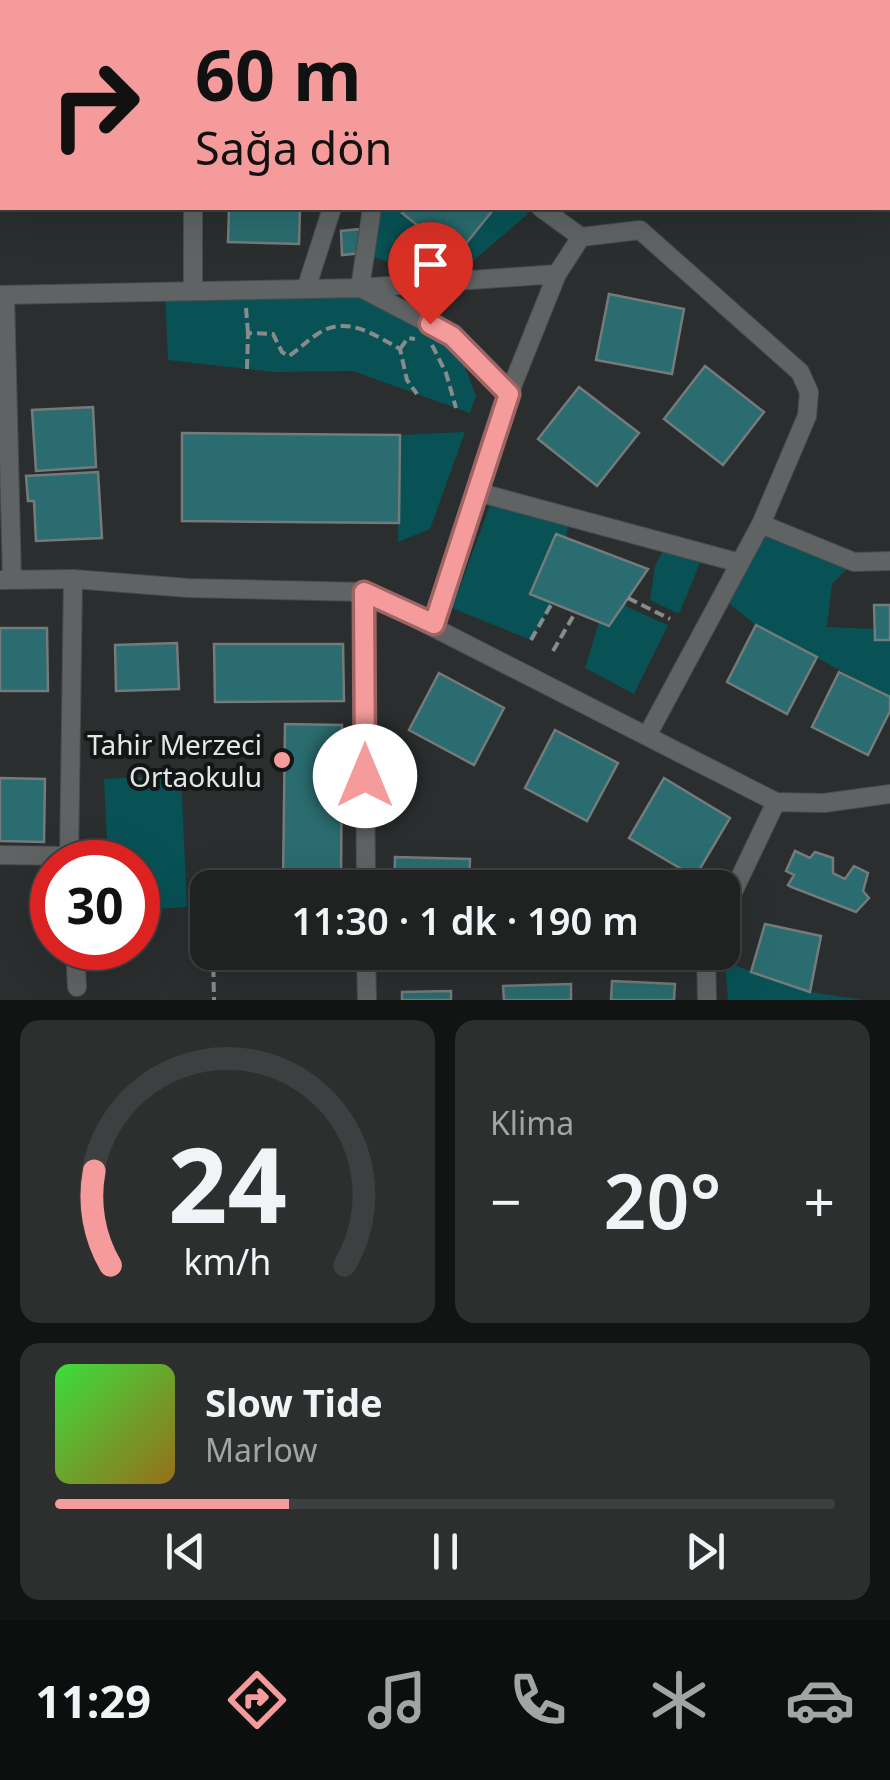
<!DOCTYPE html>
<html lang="tr">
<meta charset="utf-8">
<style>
:root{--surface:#202222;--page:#2d2f2f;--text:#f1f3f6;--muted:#a2a4a5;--line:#3d3f40;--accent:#f59b9b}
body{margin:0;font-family:"Noto Sans",sans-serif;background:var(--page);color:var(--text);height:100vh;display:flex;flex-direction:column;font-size:38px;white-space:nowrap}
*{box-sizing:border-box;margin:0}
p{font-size:32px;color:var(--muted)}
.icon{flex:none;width:55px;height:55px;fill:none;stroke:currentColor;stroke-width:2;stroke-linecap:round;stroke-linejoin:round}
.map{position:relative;height:1000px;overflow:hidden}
.details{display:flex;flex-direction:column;gap:20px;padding:20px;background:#121313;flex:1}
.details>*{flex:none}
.banner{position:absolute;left:0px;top:0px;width:890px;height:210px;box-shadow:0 10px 40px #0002,0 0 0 2px var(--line);background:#f59b9b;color:#111;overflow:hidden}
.speed{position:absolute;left:30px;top:840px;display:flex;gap:20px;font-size:50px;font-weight:700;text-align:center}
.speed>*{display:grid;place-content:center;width:130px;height:130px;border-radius:50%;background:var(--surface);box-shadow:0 10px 40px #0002,0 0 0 2px var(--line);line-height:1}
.speed .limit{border:15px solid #d22;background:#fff;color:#111}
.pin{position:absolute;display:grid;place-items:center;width:85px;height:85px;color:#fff;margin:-102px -42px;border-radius:50% 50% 50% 0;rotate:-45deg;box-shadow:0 0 10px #0007}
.pin .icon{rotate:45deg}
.me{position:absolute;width:110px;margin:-55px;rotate:0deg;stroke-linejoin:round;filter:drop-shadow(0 0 8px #0008)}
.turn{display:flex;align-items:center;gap:35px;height:210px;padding:0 30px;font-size:45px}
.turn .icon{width:130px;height:130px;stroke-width:2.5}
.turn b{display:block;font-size:70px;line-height:85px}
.big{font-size:75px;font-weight:600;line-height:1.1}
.details .card{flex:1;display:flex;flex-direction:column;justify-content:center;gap:15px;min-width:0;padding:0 35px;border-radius:20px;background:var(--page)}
.details .dial{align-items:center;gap:0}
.dial svg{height:260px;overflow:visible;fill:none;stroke:var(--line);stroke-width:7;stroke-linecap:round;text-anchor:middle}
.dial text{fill:var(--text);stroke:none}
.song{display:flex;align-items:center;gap:30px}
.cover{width:120px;height:120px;border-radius:15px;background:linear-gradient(135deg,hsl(120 70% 55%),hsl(40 70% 35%))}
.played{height:10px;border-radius:5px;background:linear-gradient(90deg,var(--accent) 30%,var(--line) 30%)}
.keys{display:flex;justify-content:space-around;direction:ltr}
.heat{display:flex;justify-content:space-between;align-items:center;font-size:55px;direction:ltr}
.details .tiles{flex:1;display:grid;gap:20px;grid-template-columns:1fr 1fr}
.card:last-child{grid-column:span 2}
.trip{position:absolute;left:190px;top:870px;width:550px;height:100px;border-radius:20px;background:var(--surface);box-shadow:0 10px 40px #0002,0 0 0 2px var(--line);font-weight:600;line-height:100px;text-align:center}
.menu{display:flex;height:160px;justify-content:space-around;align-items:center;background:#0d0e0e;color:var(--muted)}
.menu .icon{width:70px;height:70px}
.menu .current{color:var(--accent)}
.menu b{font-size:45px;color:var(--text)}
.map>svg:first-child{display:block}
.green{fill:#085255}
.building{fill:#2a6c6f;stroke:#757a7a;stroke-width:2.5}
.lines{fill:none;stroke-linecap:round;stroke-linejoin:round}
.street-casing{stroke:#494c4c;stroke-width:20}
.path{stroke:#878b8b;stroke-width:4;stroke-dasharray:10 5;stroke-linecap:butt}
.street{stroke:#5f6364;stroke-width:18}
.route-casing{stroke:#9f6565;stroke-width:25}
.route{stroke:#f59b9b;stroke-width:18}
.poi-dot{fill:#f59b9b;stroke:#141616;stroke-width:4}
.labels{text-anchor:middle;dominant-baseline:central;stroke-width:8;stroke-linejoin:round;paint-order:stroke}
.poi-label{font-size:28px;fill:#e4e7e7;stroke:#141616;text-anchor:end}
</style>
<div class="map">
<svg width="890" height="1000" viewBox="0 0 890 1000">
<rect width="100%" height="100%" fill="#2a2e2e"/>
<path class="green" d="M372 208H520L528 214 447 283 365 254Z
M360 288 453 336 476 396 470 413 353 371 274 372 168 360 165 292Z
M465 432 430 529 398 542 400 435Z
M496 498 570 517 566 538 556 535 530 593 552 603 531 640 452 608 489 508Z
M761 524 854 562 832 584 827 627 874 629 875 640H890V697L756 625 727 602Z
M667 543 704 553 679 614 650 600 655 566Z
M623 605 668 625 634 694 585 668 599 622 609 626Z
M181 775 187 907 138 910V862H108L104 779Z
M725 962 810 992 863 1000H728Z"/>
<path class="building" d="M233 0H300L233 2Z
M229 208H300L299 244 228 242Z
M406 208H490L493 210 456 256 402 213Z
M361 229 362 253 342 255 341 231Z
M609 294 684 309 672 374 596 360Z
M705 366 764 412 723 465 664 419Z
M579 387 639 433 597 486 538 439Z
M93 407 96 467 36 471 32 410Z
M182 433 400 435 399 523 182 521Z
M98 472 102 538 36 541 34 501H28L26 476Z
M556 534 648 569 609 626 530 594Z
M874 605H890V640H875Z
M756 625 817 657 787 714 727 682Z
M0 628H47L48 691H0Z
M177 643 179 689 116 691 115 645Z
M214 644H343L344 701 215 702Z
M839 672 890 697V711L868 755 812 727Z
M439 673 504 708 474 765 409 730Z
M285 724 342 725 341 884 283 883Z
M555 730 618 763 587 821 525 788Z
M0 778 45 779 44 842 0 841Z
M664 778 730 818 695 877 629 838Z
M795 851 810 858 815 852 833 858V873L845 879 854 866 868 873 863 891 869 898 856 912 791 887 788 885 794 875 786 871Z
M395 857 470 859 469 888H394Z
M765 924 821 936 810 992 751 972Z
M612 981 675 984 674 1000H611Z
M571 984V1000H504L503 986Z
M451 991V1000H402V992Z"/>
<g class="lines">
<g class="street-casing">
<path id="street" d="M328 0 329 2
M194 2V0
M541 208 581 237 640 230 800 372 809 392 807 416 761 524 648 734
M360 288 372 208
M361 288 453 336 509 394 557 274 581 237
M306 289 332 208
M193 291V208
M0 295 360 288 557 274
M5 295 12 580
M477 492 740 563
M761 524 854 562 890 561
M0 580 73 579 188 588 364 592 776 802
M364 592 366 888
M434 624 509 394
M0 855 69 856
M69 862 73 579
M722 915 776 802 824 803 890 794
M75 948 77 987
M366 952 367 1000
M706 952 707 1000"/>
</g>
<path class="path" d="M246 308 248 333
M432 345 446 373 456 408
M400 349 408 338 415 339
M247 369 248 333 273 334 282 352 289 356C299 349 306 342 316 335 345 314 373 334 400 349L407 380 417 394
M628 598 670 619
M531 640 552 603
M553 651 575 613
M213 952 214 1000"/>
<use href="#street" class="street"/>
</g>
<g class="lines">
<g class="route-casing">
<path id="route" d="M365 776 364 592 434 624 509 394 452 336 430 324"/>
</g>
<use href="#route" class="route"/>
</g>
<circle class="poi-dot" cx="282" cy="760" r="10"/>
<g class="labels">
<g class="poi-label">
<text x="262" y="744">Tahir Merzeci<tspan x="262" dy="32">Ortaokulu</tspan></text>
</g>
</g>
</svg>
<div class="speed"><div class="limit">30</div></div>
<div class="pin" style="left:430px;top:324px;background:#d93025"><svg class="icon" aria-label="arrive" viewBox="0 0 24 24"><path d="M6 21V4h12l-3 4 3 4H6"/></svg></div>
<svg class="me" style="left:365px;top:776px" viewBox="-20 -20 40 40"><circle r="19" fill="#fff"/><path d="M0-13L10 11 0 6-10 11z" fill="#f59b9b"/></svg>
<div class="trip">11:30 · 1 dk · 190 m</div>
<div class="banner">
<div class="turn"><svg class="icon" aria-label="right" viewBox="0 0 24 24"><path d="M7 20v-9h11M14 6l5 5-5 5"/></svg><div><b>60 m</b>Sağa dön</div></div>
</div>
</div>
<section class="details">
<div class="tiles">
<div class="card dial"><svg viewBox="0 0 100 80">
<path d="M14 69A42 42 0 1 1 86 69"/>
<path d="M14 69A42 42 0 0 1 9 40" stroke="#f59b9b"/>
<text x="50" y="56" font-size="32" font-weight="700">24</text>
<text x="50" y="72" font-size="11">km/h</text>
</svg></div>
<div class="card"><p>Klima</p>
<div class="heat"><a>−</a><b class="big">20°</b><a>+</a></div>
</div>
<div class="card">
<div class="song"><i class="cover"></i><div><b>Slow Tide</b><p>Marlow</p></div></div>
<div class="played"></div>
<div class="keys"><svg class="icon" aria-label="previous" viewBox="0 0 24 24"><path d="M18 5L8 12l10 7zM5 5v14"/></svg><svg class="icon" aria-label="pause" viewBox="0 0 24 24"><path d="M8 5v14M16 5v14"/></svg><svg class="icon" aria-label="next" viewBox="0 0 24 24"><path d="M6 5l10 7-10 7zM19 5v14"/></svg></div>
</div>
</div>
</section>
<nav class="menu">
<b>11:29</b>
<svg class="icon current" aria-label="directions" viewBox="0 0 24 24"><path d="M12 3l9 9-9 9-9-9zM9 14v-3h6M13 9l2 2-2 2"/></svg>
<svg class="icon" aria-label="music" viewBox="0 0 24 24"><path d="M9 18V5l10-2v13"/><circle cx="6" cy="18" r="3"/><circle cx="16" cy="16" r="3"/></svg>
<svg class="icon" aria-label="phone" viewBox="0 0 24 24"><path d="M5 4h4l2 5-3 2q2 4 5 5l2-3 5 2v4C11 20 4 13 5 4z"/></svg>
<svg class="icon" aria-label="climate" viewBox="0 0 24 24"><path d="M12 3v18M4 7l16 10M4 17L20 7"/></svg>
<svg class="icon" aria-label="car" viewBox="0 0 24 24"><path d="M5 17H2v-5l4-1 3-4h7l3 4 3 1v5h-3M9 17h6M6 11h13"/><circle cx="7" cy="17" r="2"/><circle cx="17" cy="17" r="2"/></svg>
</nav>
